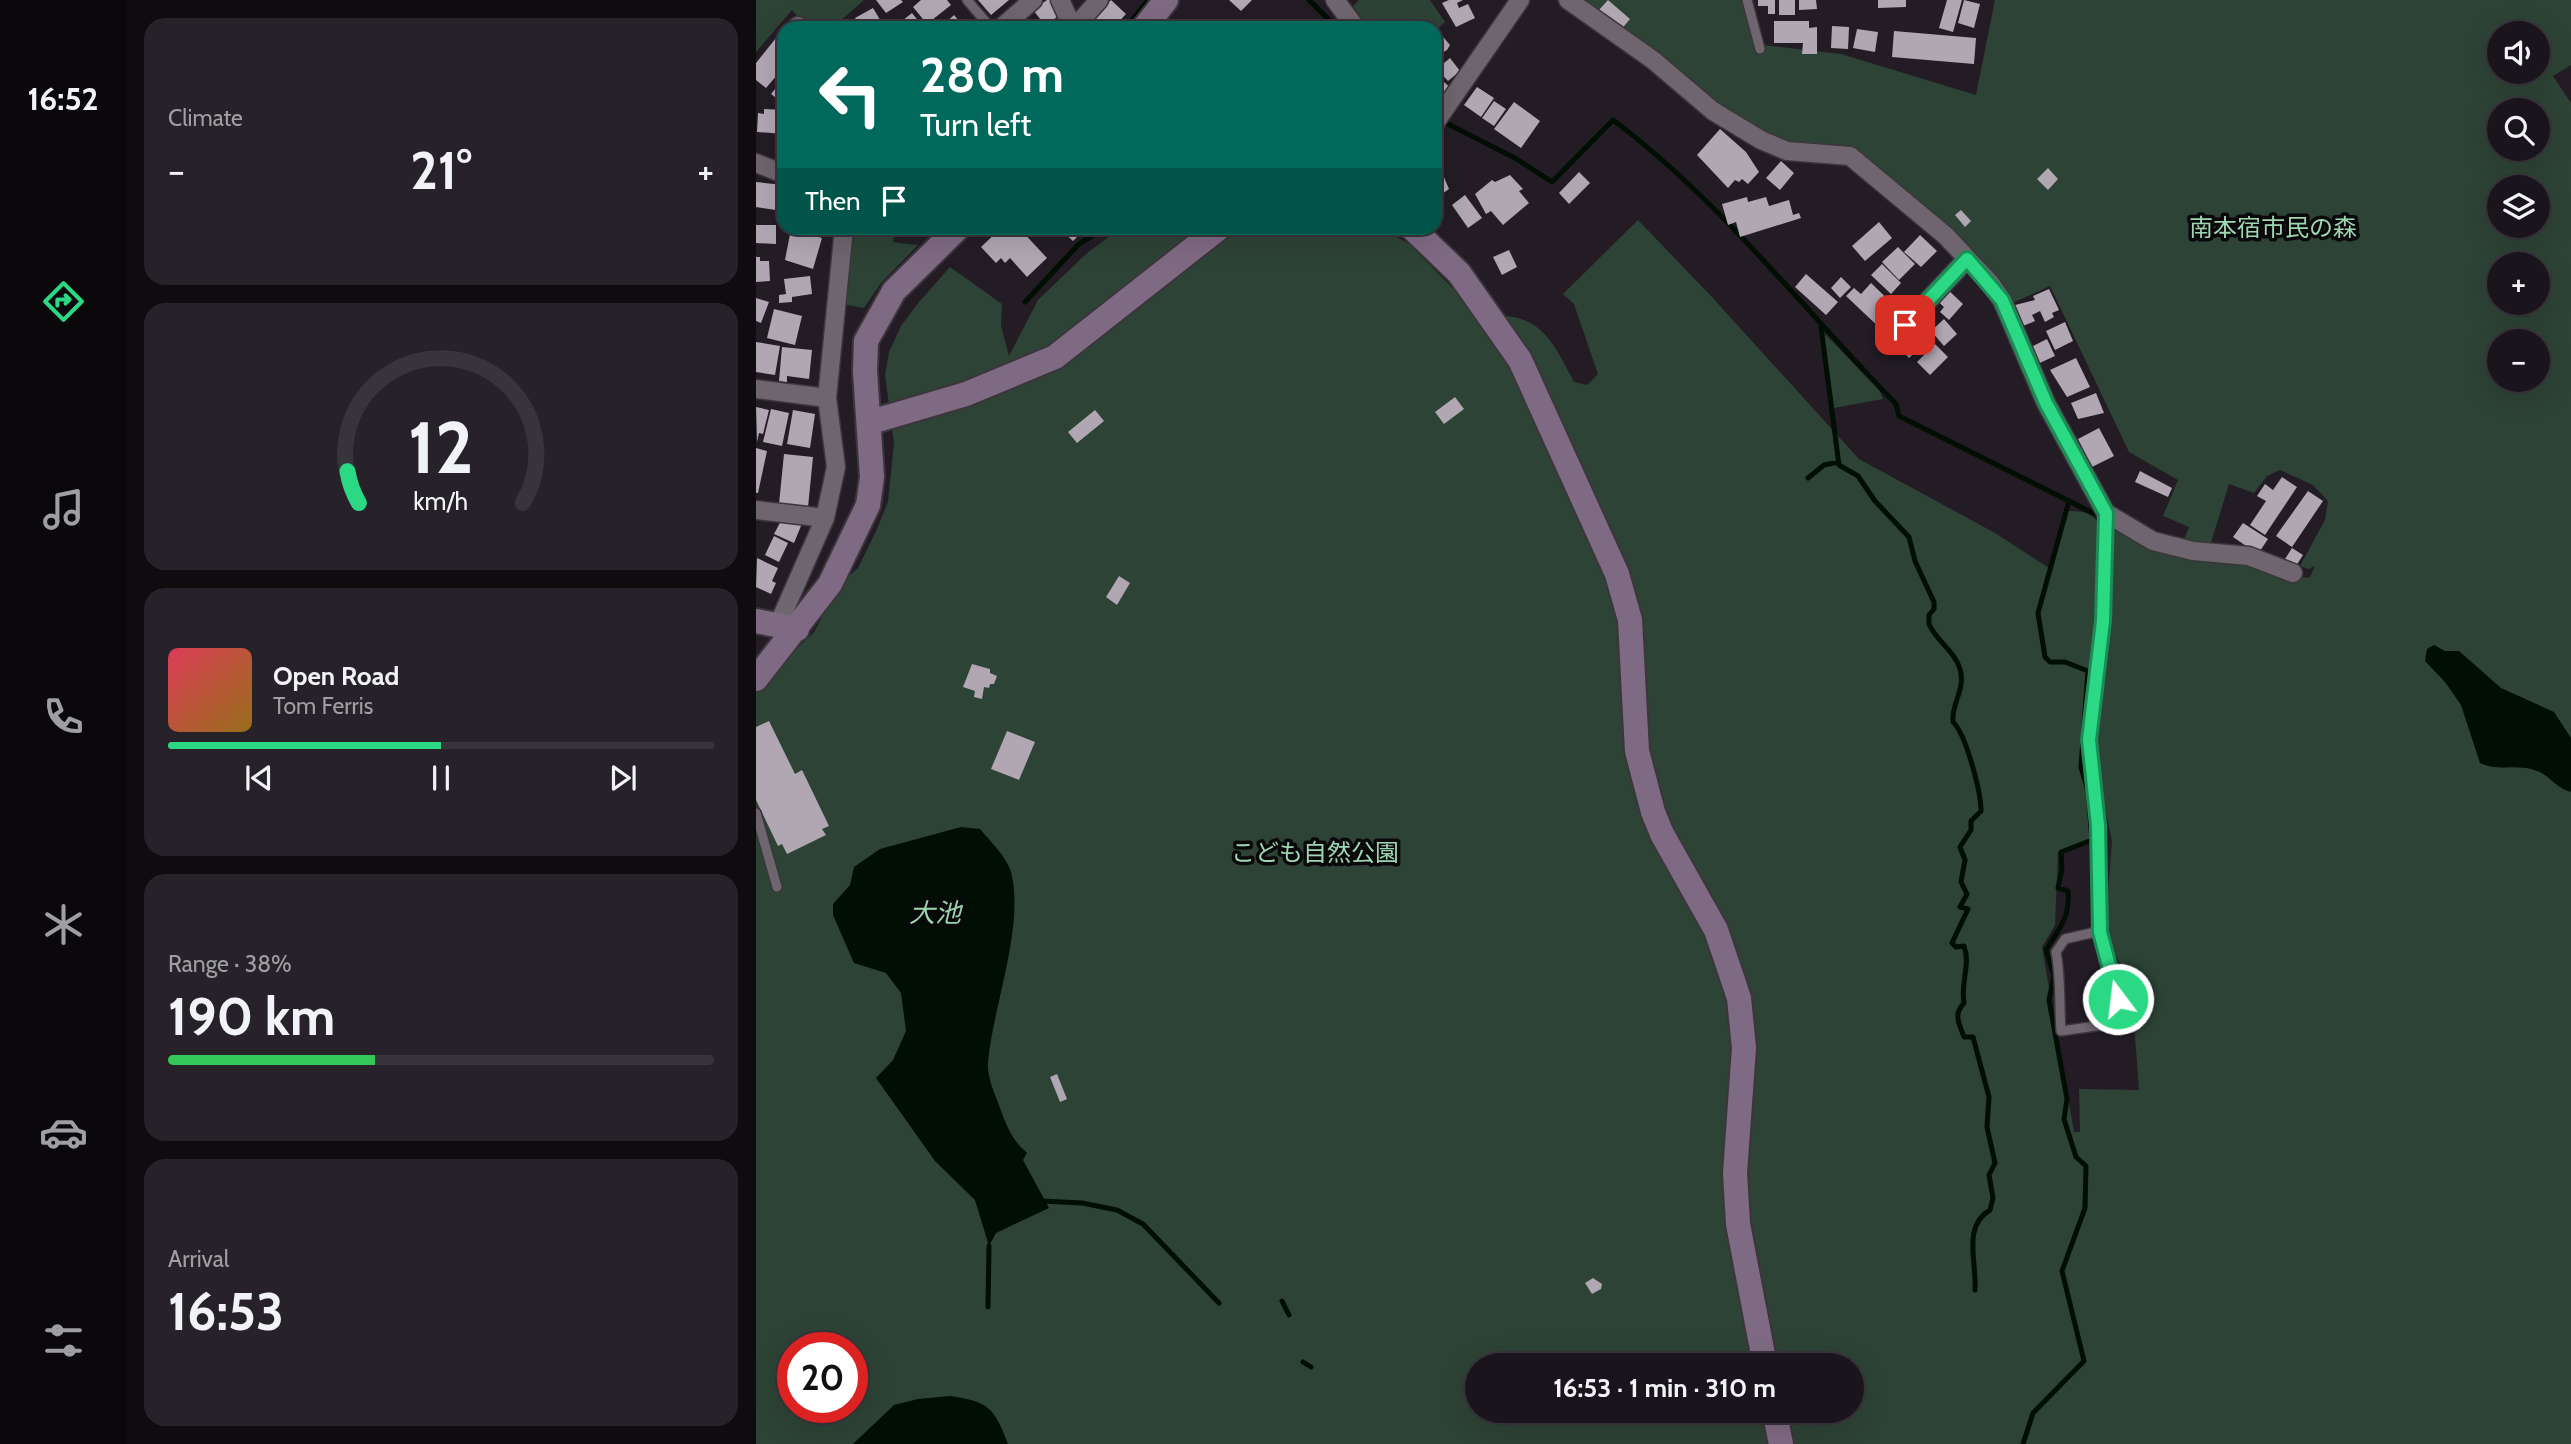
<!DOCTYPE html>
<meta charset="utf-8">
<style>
:root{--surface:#1a151c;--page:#272229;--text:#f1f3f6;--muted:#9f9fa3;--line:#38343b;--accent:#2bd884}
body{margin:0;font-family:Cabin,"Noto Sans JP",sans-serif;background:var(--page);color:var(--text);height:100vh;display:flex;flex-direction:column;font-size:26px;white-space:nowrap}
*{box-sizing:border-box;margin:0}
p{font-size:23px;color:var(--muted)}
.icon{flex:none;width:38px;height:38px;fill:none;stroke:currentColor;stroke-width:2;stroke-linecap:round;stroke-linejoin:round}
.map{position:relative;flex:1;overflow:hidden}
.side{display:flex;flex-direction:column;gap:18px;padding:18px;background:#0e0c0f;width:630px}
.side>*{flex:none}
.banner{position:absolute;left:21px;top:21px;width:665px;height:214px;border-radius:21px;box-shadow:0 7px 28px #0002,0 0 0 2px var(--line);background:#00695c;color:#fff;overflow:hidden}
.controls{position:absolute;left:1731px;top:21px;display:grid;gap:14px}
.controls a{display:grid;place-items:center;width:63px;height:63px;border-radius:50%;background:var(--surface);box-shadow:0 7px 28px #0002,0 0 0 2px var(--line);font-size:35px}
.speed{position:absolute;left:21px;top:1332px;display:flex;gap:14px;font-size:35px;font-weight:700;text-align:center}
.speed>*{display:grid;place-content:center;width:91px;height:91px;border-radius:50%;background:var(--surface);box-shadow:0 7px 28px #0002,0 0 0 2px var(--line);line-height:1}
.speed .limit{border:10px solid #d22;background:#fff;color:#111}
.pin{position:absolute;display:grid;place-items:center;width:60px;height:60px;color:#fff;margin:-30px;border-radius:14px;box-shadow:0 4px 10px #0006}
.me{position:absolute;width:77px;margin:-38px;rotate:345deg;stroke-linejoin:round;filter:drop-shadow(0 0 5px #0008)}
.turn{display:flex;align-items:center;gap:24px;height:147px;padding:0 28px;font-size:32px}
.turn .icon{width:91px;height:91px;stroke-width:2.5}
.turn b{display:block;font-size:49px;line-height:60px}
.then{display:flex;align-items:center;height:66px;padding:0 28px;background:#0003;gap:14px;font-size:26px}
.big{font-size:52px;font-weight:800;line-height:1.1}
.side .widget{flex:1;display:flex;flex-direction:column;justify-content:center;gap:10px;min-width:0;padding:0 24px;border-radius:21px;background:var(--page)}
.side .dial{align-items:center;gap:0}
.dial svg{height:182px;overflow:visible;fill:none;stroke:var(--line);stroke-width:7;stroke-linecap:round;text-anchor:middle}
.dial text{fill:var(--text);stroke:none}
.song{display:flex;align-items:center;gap:21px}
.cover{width:84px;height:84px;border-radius:10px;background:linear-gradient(135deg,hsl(350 70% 55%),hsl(40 70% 35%))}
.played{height:7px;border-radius:4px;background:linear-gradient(90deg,var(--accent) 50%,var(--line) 50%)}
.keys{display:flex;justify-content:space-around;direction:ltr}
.heat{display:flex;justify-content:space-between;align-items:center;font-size:38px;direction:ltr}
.charge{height:10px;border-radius:5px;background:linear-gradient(90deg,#34c759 38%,var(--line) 0)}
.trip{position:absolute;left:709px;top:1353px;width:399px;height:70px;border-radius:35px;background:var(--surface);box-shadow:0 7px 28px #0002,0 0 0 2px var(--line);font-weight:800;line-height:70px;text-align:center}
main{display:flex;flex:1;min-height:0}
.dock{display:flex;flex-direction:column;width:126px;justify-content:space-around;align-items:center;background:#0a080b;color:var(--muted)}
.dock .icon{width:49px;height:49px}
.dock .active{color:var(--accent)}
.dock b{font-size:32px;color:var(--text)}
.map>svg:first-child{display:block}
.green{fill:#2d4335;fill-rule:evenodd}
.water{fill:#000e04}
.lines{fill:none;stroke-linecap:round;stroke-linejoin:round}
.stream{stroke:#000e04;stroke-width:5}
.building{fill:#b0a7b2}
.lane-casing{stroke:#3c363c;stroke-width:12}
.street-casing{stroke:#3c363c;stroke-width:21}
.secondary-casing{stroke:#3c363c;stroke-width:28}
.lane{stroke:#6e656f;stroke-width:9}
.street{stroke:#6e656f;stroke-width:18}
.secondary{stroke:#7f6a83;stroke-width:24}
.route-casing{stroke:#1c8c56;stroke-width:18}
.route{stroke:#2bd884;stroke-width:12}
.labels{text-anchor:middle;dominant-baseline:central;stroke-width:7;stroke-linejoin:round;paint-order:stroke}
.park-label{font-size:24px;fill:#9cd7b1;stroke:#0b080b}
.water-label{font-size:26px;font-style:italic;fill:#9bd5af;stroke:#0b080b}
</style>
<main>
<nav class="dock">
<b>16:52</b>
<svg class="icon active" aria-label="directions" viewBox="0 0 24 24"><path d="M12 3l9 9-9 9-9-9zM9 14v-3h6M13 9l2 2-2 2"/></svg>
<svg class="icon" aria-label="music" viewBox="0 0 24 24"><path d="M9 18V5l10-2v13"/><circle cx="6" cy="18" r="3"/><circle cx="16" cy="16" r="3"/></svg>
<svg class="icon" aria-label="phone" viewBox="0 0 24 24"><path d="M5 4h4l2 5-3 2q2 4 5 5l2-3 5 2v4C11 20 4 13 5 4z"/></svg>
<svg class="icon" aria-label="climate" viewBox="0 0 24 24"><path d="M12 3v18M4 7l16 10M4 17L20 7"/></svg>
<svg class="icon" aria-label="car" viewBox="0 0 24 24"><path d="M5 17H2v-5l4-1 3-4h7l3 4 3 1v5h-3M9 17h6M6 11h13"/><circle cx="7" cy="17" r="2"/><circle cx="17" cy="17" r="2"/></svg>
<svg class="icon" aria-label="filters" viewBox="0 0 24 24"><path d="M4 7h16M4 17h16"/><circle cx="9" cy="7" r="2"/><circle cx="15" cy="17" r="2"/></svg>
</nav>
<section class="side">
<div class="widget"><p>Climate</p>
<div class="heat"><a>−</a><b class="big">21°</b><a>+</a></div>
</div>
<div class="widget dial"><svg viewBox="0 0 100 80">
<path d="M14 69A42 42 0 1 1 86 69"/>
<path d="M14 69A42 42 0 0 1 9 55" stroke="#2bd884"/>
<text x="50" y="56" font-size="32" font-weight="700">12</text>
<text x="50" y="72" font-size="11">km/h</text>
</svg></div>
<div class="widget">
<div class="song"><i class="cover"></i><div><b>Open Road</b><p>Tom Ferris</p></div></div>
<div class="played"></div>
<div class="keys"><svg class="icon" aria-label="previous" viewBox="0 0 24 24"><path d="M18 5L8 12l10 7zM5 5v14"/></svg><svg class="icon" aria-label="pause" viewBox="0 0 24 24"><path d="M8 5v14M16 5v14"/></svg><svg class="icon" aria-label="next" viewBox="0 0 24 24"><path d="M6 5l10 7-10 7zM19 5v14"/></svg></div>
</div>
<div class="widget"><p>Range · 38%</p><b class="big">190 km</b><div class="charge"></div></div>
<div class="widget"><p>Arrival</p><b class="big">16:53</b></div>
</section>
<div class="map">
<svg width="1815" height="1444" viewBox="0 0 1815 1444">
<rect width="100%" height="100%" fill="#231c25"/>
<path class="green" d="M0 0H108L76 28H51L36 10 0 52Z
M603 0H674L689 22 679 31V28H613L597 6Z
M820 0H986L999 44 1085 54 1220 95 1239 0H1815V65L1797 76 1815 103V1444H0V688L58 632 84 584 102 568 120 531 132 502 138 443 129 375 133 352 145 326 163 302 194 267 246 304 245 326 253 356 282 300 330 254 364 228H626L653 244 726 318C781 308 796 339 818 382L831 385 842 374 818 304 807 294 882 220 954 295 1103 459 1239 533 1293 568 1309 511C1324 511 1337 511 1344 526L1337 680 1330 739 1341 837 1302 852 1299 925 1286 947 1318 1132H1324L1323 1089 1383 1090 1377 1009 1369 977 1349 929 1356 841 1335 743 1351 629 1353 526 1393 548 1492 565 1530 579 1554 577 1559 566 1552 569 1544 566 1569 520 1572 501 1557 485 1524 470 1511 476 1498 493 1473 484 1454 546 1427 542 1433 527 1407 516 1422 480 1373 452 1294 286 1252 305 1096 150 1030 145 959 109ZM1743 33H1782V72H1743ZM1743 110H1782V149H1743ZM1743 187H1782V226H1743ZM1743 264H1782V303H1743ZM1743 341H1782V380H1743ZM37 1348H96V1407H37ZM721 1365H1096V1410H721Z
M96 228H138L137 242 162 245 125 283 108 308 86 304Z
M1067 332 1123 390 1127 399 1078 408Z"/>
<path class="water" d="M1678 645 1689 651H1703L1745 688 1798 712 1815 738V792C1801 789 1794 776 1781 771 1763 763 1742 772 1724 763L1705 705 1689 682 1669 661 1671 649Z
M205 827 224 829C234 841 250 856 255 872 269 926 237 1006 232 1062 231 1078 239 1094 244 1108 251 1127 256 1140 271 1153L267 1160 293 1208 240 1233 233 1246 219 1200 179 1161 120 1078 137 1060 150 1031 145 993 130 973 98 963 77 915V904L94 885 98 867 124 849Z
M194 1396C233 1402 238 1407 252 1444H97L138 1405 162 1399Z"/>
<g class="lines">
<path class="stream" d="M553 0 581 28
M370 28 392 0
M684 120 759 158 796 182 857 120C964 200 1047 309 1140 404L1143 416 1347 518
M269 302 323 244 349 228
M1065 327 1083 465 1102 476 1119 501 1153 537 1159 561 1178 602V609L1173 615V624C1180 641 1199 651 1204 669 1210 690 1195 703 1197 722 1210 734 1225 792 1225 811L1215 821V830L1204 847 1209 860 1205 882 1211 894 1204 907 1212 909 1196 943 1200 947 1208 946C1215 965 1204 983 1208 1003 1197 1015 1203 1023 1208 1037H1217L1233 1097 1231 1127 1239 1163 1233 1175 1237 1198 1234 1210C1206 1226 1221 1262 1219 1290
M1052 478 1068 465 1083 462
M286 1201 326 1203 361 1210 387 1224 463 1303
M526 1301 533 1315
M232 1307 233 1246
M547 1362 555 1367
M1267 1444 1277 1413 1328 1361 1306 1271 1329 1208 1330 1166 1320 1157 1308 1119 1311 1099 1293 1000 1298 976 1290 950C1303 928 1314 919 1312 891L1302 888 1306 869 1305 852 1336 840 1332 791 1325 767 1332 671 1309 662H1294L1289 657 1282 613 1313 501"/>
</g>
<path class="building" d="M120 0H145L147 2 130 13Z
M165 0H191L195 5 171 24 157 7Z
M222 0H253L235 15Z
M291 0H296L306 14 289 25 277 10Z
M355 0 370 14 357 28H330Z
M473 0H496L485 11Z
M693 0H707L701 3 703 8 712 4 719 18 700 27 686 3Z
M852 0 874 19 864 31 842 11Z
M1002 0H1019V14H1012V6H1002Z
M1023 0H1039V15H1023Z
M1043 0H1060L1061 9 1043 10Z
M1122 0H1150V7L1122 8Z
M1191 0H1206L1197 32 1183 28Z
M1208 0 1224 4 1218 28 1202 23Z
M117 8 129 28H105L99 18Z
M156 13 168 28H137Z
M198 15 209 28H184Z
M274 19H283L288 28H269L266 25Z
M1018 21H1053V28L1061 27V54H1046L1047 43H1018Z
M1076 26 1093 27 1092 49 1075 48Z
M28 28V67L10 88 0 80V63Z
M1101 29 1122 32 1119 52 1097 48Z
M682 31 694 45 691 50 679 57V33Z
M1138 31 1220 38 1218 64 1136 57Z
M694 58 704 71 692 81 681 69Z
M681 76 696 89 681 106 679 79Z
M28 78V104L15 94Z
M721 87 738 98 725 117 708 105Z
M738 101 750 109 738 126 726 118Z
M758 102 784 121 765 148 738 129Z
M8 109 28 110V134L1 132 2 113 8 114Z
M964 129 990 152 1003 172 992 184 986 179 983 182 979 180 972 188 941 155Z
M1025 161 1038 173 1024 190 1010 178Z
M1292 168 1302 179 1292 190 1281 179Z
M823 172 834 183 813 204 803 193Z
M687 175 693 189 679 199V179Z
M754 175 767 189 763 191 773 203 747 225 735 211 730 214 719 194 736 180 739 182Z
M0 182 28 185 27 211 0 207Z
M709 195 726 218 712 228 696 205Z
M991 197 992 202 1010 197 1013 206 1033 200 1037 215 1043 213 1045 218 984 237 980 222 972 225 966 204Z
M1205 210 1215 221 1209 227 1199 215Z
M1123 222 1136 238 1109 261 1096 246Z
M0 225H20V244L0 243Z
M245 228H263L291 258 271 277 254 258 249 263 245 258 240 263 225 247Z
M303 228H330L317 241Z
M39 230 66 238 57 269 29 260 34 234 38 235Z
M1164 235 1181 251 1165 267 1148 252Z
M1142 247 1159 264 1143 280 1126 262Z
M753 250 761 267 746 275 737 257Z
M0 257H4V261H13L14 281 0 282Z
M1126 264 1145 283 1135 294 1115 275Z
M1050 274 1082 302 1070 315 1039 287Z
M54 276 56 294 36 297V302L23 303V295L30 294 28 279Z
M1085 277 1095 287 1084 298 1075 288Z
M1115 283 1144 311 1126 330 1090 296 1098 288 1105 294Z
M1189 287 1207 304 1193 320 1184 312 1188 307 1178 298Z
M1293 289 1303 310 1296 313 1298 317 1289 322 1284 311 1276 315 1279 321 1262 328 1255 306 1279 300 1277 296Z
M0 298 13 302 5 323 0 321Z
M18 309 46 316 39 345 11 338Z
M1188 319 1201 334 1188 346 1175 331Z
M1309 322 1317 341 1299 350 1290 331Z
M1152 328 1168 344 1153 358 1138 342Z
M1291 339 1299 356 1277 366 1269 350Z
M0 342 24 346 19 375 0 372Z
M1179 344 1192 357 1174 375 1161 362Z
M26 347 56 350 53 379 31 376V382L23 381Z
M1320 358 1334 387 1311 397 1294 370Z
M1340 393 1348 413 1322 419 1315 403Z
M699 397 708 409 688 424 679 412Z
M0 407 13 410 7 434 3 433 1 442Z
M15 409 33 413 26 446 7 442Z
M37 410 59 414 54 448 31 444Z
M339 410 348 421 321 443 312 432Z
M1343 428 1358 456 1336 467 1322 439Z
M0 448 11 451 2 493H0Z
M28 454 57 457 52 507 23 504Z
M1384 471 1416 488 1412 497 1379 482Z
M1526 477 1541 487 1509 535 1494 525 1510 501 1501 496 1509 484 1517 490Z
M1552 491 1567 501 1536 547 1520 536Z
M27 517 47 521 38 543 18 534Z
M1487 523 1512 539 1502 554 1477 537Z
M18 536 32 543 23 562 9 555Z
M1536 548 1547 555 1540 566 1529 559Z
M1 558 22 568 16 581 20 583 15 594 0 587Z
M363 576 374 583 361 605 350 597Z
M216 664 234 669V673L241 676 238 684H234L233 688 228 687 226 699 218 697 219 691 207 687Z
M13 721 39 774 46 770 73 826 66 829 70 835 31 854 26 844 22 846 0 800V727Z
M251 731 279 742 263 780 235 769Z
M301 1074 311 1099 304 1102 294 1077Z
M837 1278 846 1284 845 1289 836 1294 829 1283Z"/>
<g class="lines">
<g class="lane-casing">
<path id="lane" d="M211 0 235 28
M991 0 1004 49
M0 813 21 887
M1344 931 1309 939 1300 952C1305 978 1303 1004 1305 1031L1368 1022 1344 931 1345 878 1333 740 1347 621 1350 514"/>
</g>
<g class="street-casing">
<path id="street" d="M304 0 317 28
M579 0 600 28
M812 0 897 60 957 111 1005 140 1031 151 1094 156 1190 236 1234 283 1246 300 1290 403 1350 513 1397 541 1437 551 1493 556 1537 573
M42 26 43 28
M245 28 277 0
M318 28 343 0
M679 123 764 0
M0 163 28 174
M1149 325 1211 259
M0 389 71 398
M0 510 69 518
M22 625 69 518 80 467 71 398 88 228"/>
</g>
<g class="secondary-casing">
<path id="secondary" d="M388 28 410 0
M656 228 703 273 764 360 861 574 874 620 881 751 897 812 906 834 960 930 983 998 988 1048 979 1173 982 1224 1009 1365
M115 422 210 394 299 357 463 228
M0 621 41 629
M0 679 74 584 112 505 116 477 109 371 110 341 138 291 202 228
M1018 1410 1025 1444"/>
</g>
<use href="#lane" class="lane"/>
<use href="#street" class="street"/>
<use href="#secondary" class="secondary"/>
</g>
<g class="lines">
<g class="route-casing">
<path id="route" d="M1149 325 1211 259 1246 300 1290 403 1350 513 1347 621 1333 740 1342 825 1344 932 1362 999"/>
</g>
<use href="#route" class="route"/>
</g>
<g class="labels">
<g class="park-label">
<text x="1517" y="227">南本宿市民の森</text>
<text x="559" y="852">こども自然公園</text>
</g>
<g class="water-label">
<text x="179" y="913">大池</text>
</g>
</g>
</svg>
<div class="controls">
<a><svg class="icon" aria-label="sound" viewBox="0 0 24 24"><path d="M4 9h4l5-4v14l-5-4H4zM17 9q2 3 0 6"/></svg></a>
<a><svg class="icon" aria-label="search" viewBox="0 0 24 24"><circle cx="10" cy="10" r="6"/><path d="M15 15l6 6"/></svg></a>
<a><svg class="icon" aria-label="layers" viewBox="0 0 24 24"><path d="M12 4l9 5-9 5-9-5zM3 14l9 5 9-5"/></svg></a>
<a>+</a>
<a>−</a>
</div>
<div class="speed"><div class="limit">20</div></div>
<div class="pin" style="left:1149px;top:325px;background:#d93025"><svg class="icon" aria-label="arrive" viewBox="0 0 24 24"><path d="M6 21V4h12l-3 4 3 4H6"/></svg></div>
<svg class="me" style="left:1362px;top:999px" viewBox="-20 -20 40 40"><circle r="17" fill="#2bd884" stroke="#fff" stroke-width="3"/><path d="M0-11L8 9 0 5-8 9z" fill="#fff"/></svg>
<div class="trip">16:53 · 1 min · 310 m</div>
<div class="banner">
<div class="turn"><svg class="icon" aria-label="left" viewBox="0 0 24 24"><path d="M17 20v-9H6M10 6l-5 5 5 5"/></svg><div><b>280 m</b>Turn left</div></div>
<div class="then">Then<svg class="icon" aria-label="arrive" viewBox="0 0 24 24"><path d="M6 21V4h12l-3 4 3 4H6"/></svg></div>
</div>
</div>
</main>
